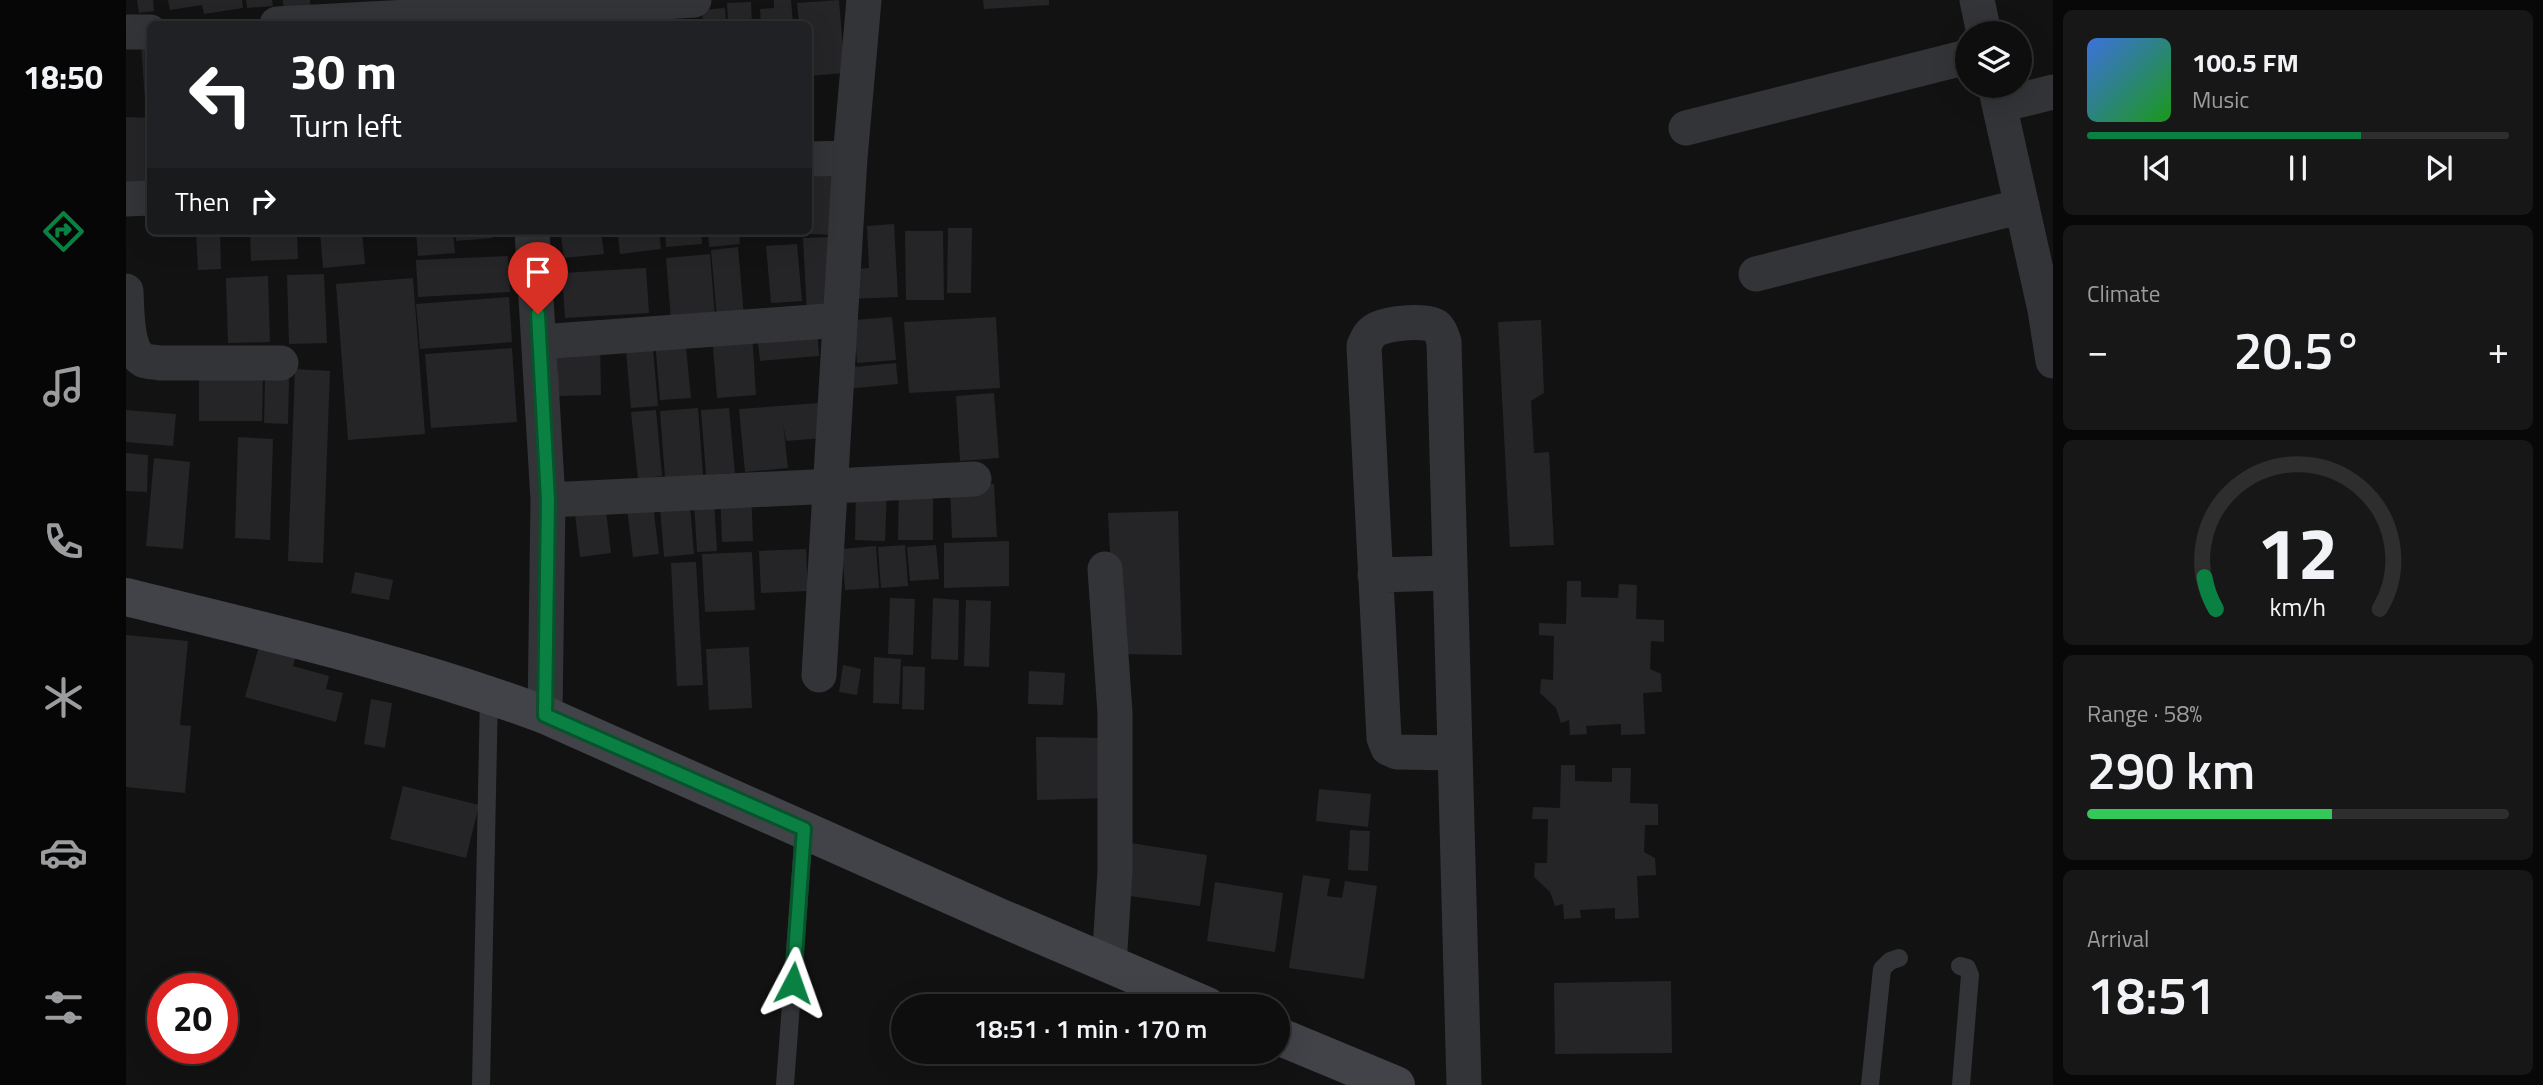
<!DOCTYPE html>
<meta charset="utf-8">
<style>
:root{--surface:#0e0e0e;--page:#171717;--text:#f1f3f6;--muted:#9b9c9e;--line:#2e2e2e;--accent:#0b8043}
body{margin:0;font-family:"Titillium Web",sans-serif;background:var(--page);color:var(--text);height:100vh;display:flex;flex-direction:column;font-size:26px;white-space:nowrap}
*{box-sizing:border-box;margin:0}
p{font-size:23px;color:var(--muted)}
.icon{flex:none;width:38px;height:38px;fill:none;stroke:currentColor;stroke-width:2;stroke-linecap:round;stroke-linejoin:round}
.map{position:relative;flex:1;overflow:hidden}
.details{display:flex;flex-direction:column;gap:10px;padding:10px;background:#080808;width:490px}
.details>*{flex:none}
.hud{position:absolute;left:21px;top:21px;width:665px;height:214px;border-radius:10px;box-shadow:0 7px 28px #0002,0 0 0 2px var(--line);background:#202124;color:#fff;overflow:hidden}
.fabs{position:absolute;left:1829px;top:21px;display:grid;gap:14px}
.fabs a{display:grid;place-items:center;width:77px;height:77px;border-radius:50%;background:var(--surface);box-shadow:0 7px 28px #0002,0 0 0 2px var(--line);font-size:35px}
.speed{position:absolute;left:21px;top:973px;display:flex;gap:14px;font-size:35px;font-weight:700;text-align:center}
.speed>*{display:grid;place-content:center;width:91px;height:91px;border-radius:50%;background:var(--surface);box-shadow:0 7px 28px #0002,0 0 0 2px var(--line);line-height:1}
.speed .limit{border:10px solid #d22;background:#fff;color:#111}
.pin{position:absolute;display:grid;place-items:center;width:60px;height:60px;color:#fff;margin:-72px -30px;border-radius:50% 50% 50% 0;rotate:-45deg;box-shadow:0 0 7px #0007}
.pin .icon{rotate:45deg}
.me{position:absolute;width:77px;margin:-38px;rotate:4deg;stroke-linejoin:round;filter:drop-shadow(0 0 5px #0008)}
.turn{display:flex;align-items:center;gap:24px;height:147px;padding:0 28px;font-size:32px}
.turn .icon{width:91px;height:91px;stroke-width:2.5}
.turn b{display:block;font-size:49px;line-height:60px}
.then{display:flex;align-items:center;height:66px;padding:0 28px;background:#0003;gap:14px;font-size:26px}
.big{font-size:52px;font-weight:600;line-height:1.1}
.details .widget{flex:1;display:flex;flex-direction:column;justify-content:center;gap:10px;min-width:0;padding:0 24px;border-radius:10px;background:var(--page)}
.details .dial{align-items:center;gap:0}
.dial svg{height:182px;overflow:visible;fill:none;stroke:var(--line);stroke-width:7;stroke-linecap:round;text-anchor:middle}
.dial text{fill:var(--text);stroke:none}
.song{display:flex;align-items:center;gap:21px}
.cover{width:84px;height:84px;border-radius:10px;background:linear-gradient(135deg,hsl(220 70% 55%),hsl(120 70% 35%))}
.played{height:7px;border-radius:4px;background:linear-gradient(90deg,var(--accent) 65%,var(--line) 65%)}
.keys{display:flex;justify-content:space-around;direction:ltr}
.heat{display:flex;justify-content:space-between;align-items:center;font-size:38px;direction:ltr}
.charge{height:10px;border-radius:5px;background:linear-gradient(90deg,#34c759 58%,var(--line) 0)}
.trip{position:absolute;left:765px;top:994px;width:399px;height:70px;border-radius:35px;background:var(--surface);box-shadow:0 7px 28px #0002,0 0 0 2px var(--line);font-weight:600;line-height:70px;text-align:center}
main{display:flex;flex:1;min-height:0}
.tab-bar{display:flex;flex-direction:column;width:126px;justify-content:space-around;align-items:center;background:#060606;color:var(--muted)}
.tab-bar .icon{width:49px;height:49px}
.tab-bar .selected{color:var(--accent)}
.tab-bar b{font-size:32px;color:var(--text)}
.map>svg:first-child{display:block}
.building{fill:#252528}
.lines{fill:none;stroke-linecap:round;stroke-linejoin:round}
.lane{stroke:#333438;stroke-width:18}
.street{stroke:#333438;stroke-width:35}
.secondary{stroke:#414348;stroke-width:38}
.route-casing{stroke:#07532c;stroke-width:18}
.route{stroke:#0b8043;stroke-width:12}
</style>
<main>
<nav class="tab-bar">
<b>18:50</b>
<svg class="icon selected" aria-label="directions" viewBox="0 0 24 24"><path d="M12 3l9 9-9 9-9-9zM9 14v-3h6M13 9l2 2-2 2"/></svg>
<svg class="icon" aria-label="music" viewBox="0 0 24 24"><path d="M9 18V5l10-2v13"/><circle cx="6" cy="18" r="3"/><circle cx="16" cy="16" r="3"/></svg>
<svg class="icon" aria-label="phone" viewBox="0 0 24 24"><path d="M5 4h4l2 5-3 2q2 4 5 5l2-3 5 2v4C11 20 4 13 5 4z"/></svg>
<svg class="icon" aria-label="climate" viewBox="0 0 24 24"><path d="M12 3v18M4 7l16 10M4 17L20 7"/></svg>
<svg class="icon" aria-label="car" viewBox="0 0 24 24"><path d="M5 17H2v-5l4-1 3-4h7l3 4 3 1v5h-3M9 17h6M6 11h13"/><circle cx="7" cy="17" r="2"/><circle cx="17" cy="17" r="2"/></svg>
<svg class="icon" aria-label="filters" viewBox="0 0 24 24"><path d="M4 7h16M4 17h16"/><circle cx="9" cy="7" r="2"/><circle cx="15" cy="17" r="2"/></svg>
</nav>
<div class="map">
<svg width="1927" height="1085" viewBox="0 0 1927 1085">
<rect width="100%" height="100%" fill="#121213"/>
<path class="building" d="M11 0H27L28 11 13 13Z
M42 0H116L117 8 78 14 76 5 44 10Z
M120 0H146L147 6 121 8Z
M157 0H184L185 21 158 22Z
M648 0H665L667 24H635L634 9 648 8Z
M713 0 719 73 682 76V24H673L671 3Z
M857 0H923V5L858 9Z
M625 2 626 24H602L601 3Z
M599 8 600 24H577L576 10Z
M24 43V113L20 114 15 44Z
M0 117 24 118V187H0Z
M682 161 710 162V235L682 234Z
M768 224 772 297 724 299 722 270 743 268 741 226Z
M822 228H846L845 293H821Z
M70 231H94L95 269 72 270Z
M124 231H171L172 259 125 261Z
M194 231H236L239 264 197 268Z
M290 231H327L329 253 292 256Z
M329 231H365L366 238 330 241Z
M475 231 478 254 438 258 435 235Z
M533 231 535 249 494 254 492 236Z
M539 231H575L576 244 540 247Z
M582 231H613L614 244 583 247Z
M779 231H817L818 300H780Z
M706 237 708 309 681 312 677 238Z
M671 244 676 301 645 303 640 246Z
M612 247 618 316 591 318 585 250Z
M584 254 589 317 545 320 540 258Z
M382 256 384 292 292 297 290 260Z
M520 268 523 313 439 318 436 273Z
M198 274 201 343 163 344 161 275Z
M142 276 144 342 102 343 100 278Z
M287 278 299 434 222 440 210 284Z
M383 297 386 342 294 349 290 304Z
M766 317 770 360 731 363 728 320Z
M870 317 874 388 783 393 778 322Z
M1415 320 1418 393 1405 401 1408 453 1423 452 1428 545 1384 547 1372 322Z
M691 328 693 356 634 361 631 333Z
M626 332 630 395 591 398 586 335Z
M526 338 532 406 505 408 499 340Z
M559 338 565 398 534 400 529 341Z
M474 340 475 395 432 396 431 341Z
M386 348 391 422 305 428 299 354Z
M770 363 772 384 719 389 717 368Z
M169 369 204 371 197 563 162 561Z
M73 377 137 378 136 421H73Z
M139 379H163L162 424 138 423Z
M868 393 873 458 834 461 830 396Z
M693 403 696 438 660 441 657 422 662 468 619 472 613 409Z
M572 408 577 475 539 478 534 411Z
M603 408 609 473 580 475 575 410Z
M0 410 50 414 47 446 0 442Z
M530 410 536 476 512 479 505 412Z
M112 437 147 439 144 540 109 538Z
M0 453 22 455 21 492 0 491Z
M28 458 64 462 57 549 20 546Z
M824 484H868L871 537 826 538Z
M730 487 761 488 759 541 729 540Z
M773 488 807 489V540H772Z
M625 490 627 541 596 542 594 492Z
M526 497 533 554 507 557 500 500Z
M588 500 591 551 571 552 568 501Z
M479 502 485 553 454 557 448 505Z
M564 506 568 554 538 557 534 508Z
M1052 511 1056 655 989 654 982 513Z
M883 541V586L818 588V543Z
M779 545 782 586 755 588 752 547Z
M810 545 813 579 784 581 781 547Z
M750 546 753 588 719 590 716 549Z
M680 549 682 591 635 593 633 551Z
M626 552 629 610 579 612 576 554Z
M570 562 577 685 551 686 545 563Z
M229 572 267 580 263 600 225 593Z
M1441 581H1455V597L1492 598 1493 584 1511 585 1510 619 1538 620V642L1525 641 1524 669 1535 674 1536 692 1517 693 1519 734 1495 735V724L1460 726 1461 734 1444 735 1443 720 1435 723 1430 708 1414 693 1415 679 1427 680 1428 636 1413 635V623L1440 624Z
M764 598 789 599 787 655 762 654Z
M807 598 833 600 832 660 805 659Z
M840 600 865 601 863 667 838 666Z
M0 635 62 641 54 725 65 726 59 793 0 787Z
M133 646 170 655 167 666 203 676 200 689 217 693 210 722 119 697Z
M623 647 626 708 583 710 580 649Z
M748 657 775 659 773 704 747 703Z
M717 665 735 669 731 695 713 692Z
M777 666 799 667 798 710 776 709Z
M903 671 939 673 937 705 902 704Z
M245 699 266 703 259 748 238 744Z
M910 737 984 738 985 798 911 800Z
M1435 765H1449V781L1486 782V768H1505L1504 803 1532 804V825H1519L1518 852 1529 858 1530 875 1511 876 1513 918 1489 919V908L1454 910 1455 918 1438 919 1437 904 1429 906 1424 892 1408 877 1409 863H1421L1422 819H1406L1407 807 1434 808Z
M277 786 353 805 340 858 264 839Z
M1193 789 1245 794 1242 827 1190 821Z
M1224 830 1244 831 1242 871 1222 870Z
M1005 843 1081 855 1074 906 997 895Z
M1177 875 1204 879 1201 896 1216 898 1219 881 1251 886 1238 979 1163 968Z
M1089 882 1157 893 1149 952 1081 941Z
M1545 981 1546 1053 1429 1054 1428 983Z"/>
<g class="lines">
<path class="lane" d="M1834 966 1841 968 1844 975 1835 1085
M355 1085 363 694
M659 1085 678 829
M1744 1085 1756 969 1764 961 1773 958"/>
<path class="street" d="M1851 0 1858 33
M151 24 394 11V0
M395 24 394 11 568 0
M0 32H24
M1869 86 1919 310 1927 361
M1874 105 1927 92
M1560 128 1841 57
M682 159 724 158
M0 199 24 198
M406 231 422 500 419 715
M1630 274 1896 206
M0 291C1 311 0 350 17 360 21 362 29 362 34 363H155
M414 342 714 320
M422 500 848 479
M979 569 989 713V871L983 965
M1249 575 1324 573
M693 675 724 158 738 0
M1329 753 1271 752 1262 748 1258 738 1238 346C1241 339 1244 332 1251 329 1263 323 1302 319 1311 327 1315 331 1316 336 1318 342L1338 1085"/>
<path class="secondary" d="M0 597C141 632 283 664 419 715L873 917 1081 1006
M1152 1036 1270 1085"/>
</g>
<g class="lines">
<g class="route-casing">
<path id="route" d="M412 314 422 500 419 715 678 829 667 983"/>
</g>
<use href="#route" class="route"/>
</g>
</svg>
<div class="fabs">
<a><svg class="icon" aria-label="layers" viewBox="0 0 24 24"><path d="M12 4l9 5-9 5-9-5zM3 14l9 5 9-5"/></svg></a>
</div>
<div class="speed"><div class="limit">20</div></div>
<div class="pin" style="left:412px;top:314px;background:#d93025"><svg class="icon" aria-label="arrive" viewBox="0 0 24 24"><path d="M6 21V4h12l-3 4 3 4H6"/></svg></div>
<svg class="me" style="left:667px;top:983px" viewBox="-20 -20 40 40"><path d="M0-17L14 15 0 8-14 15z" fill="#0b8043" stroke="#fff" stroke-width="4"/></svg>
<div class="trip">18:51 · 1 min · 170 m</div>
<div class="hud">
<div class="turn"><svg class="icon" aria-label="left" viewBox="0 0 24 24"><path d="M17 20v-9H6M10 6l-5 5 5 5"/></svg><div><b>30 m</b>Turn left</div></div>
<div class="then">Then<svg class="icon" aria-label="right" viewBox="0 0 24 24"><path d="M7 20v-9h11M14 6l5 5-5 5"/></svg></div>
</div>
</div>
<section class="details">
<div class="widget">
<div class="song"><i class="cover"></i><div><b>100.5 FM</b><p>Music</p></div></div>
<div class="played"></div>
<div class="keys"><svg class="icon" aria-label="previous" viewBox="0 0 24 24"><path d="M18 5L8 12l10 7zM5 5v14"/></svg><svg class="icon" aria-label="pause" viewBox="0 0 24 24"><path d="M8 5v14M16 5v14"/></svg><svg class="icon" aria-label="next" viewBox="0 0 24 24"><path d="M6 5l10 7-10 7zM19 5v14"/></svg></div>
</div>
<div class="widget"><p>Climate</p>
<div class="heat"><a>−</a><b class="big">20.5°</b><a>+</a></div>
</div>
<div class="widget dial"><svg viewBox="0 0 100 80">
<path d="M14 69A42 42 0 1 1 86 69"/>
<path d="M14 69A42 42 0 0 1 9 55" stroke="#0b8043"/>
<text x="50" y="56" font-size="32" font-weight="700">12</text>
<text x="50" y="72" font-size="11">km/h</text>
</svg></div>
<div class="widget"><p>Range · 58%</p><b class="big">290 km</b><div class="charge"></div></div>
<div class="widget"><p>Arrival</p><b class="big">18:51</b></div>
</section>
</main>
